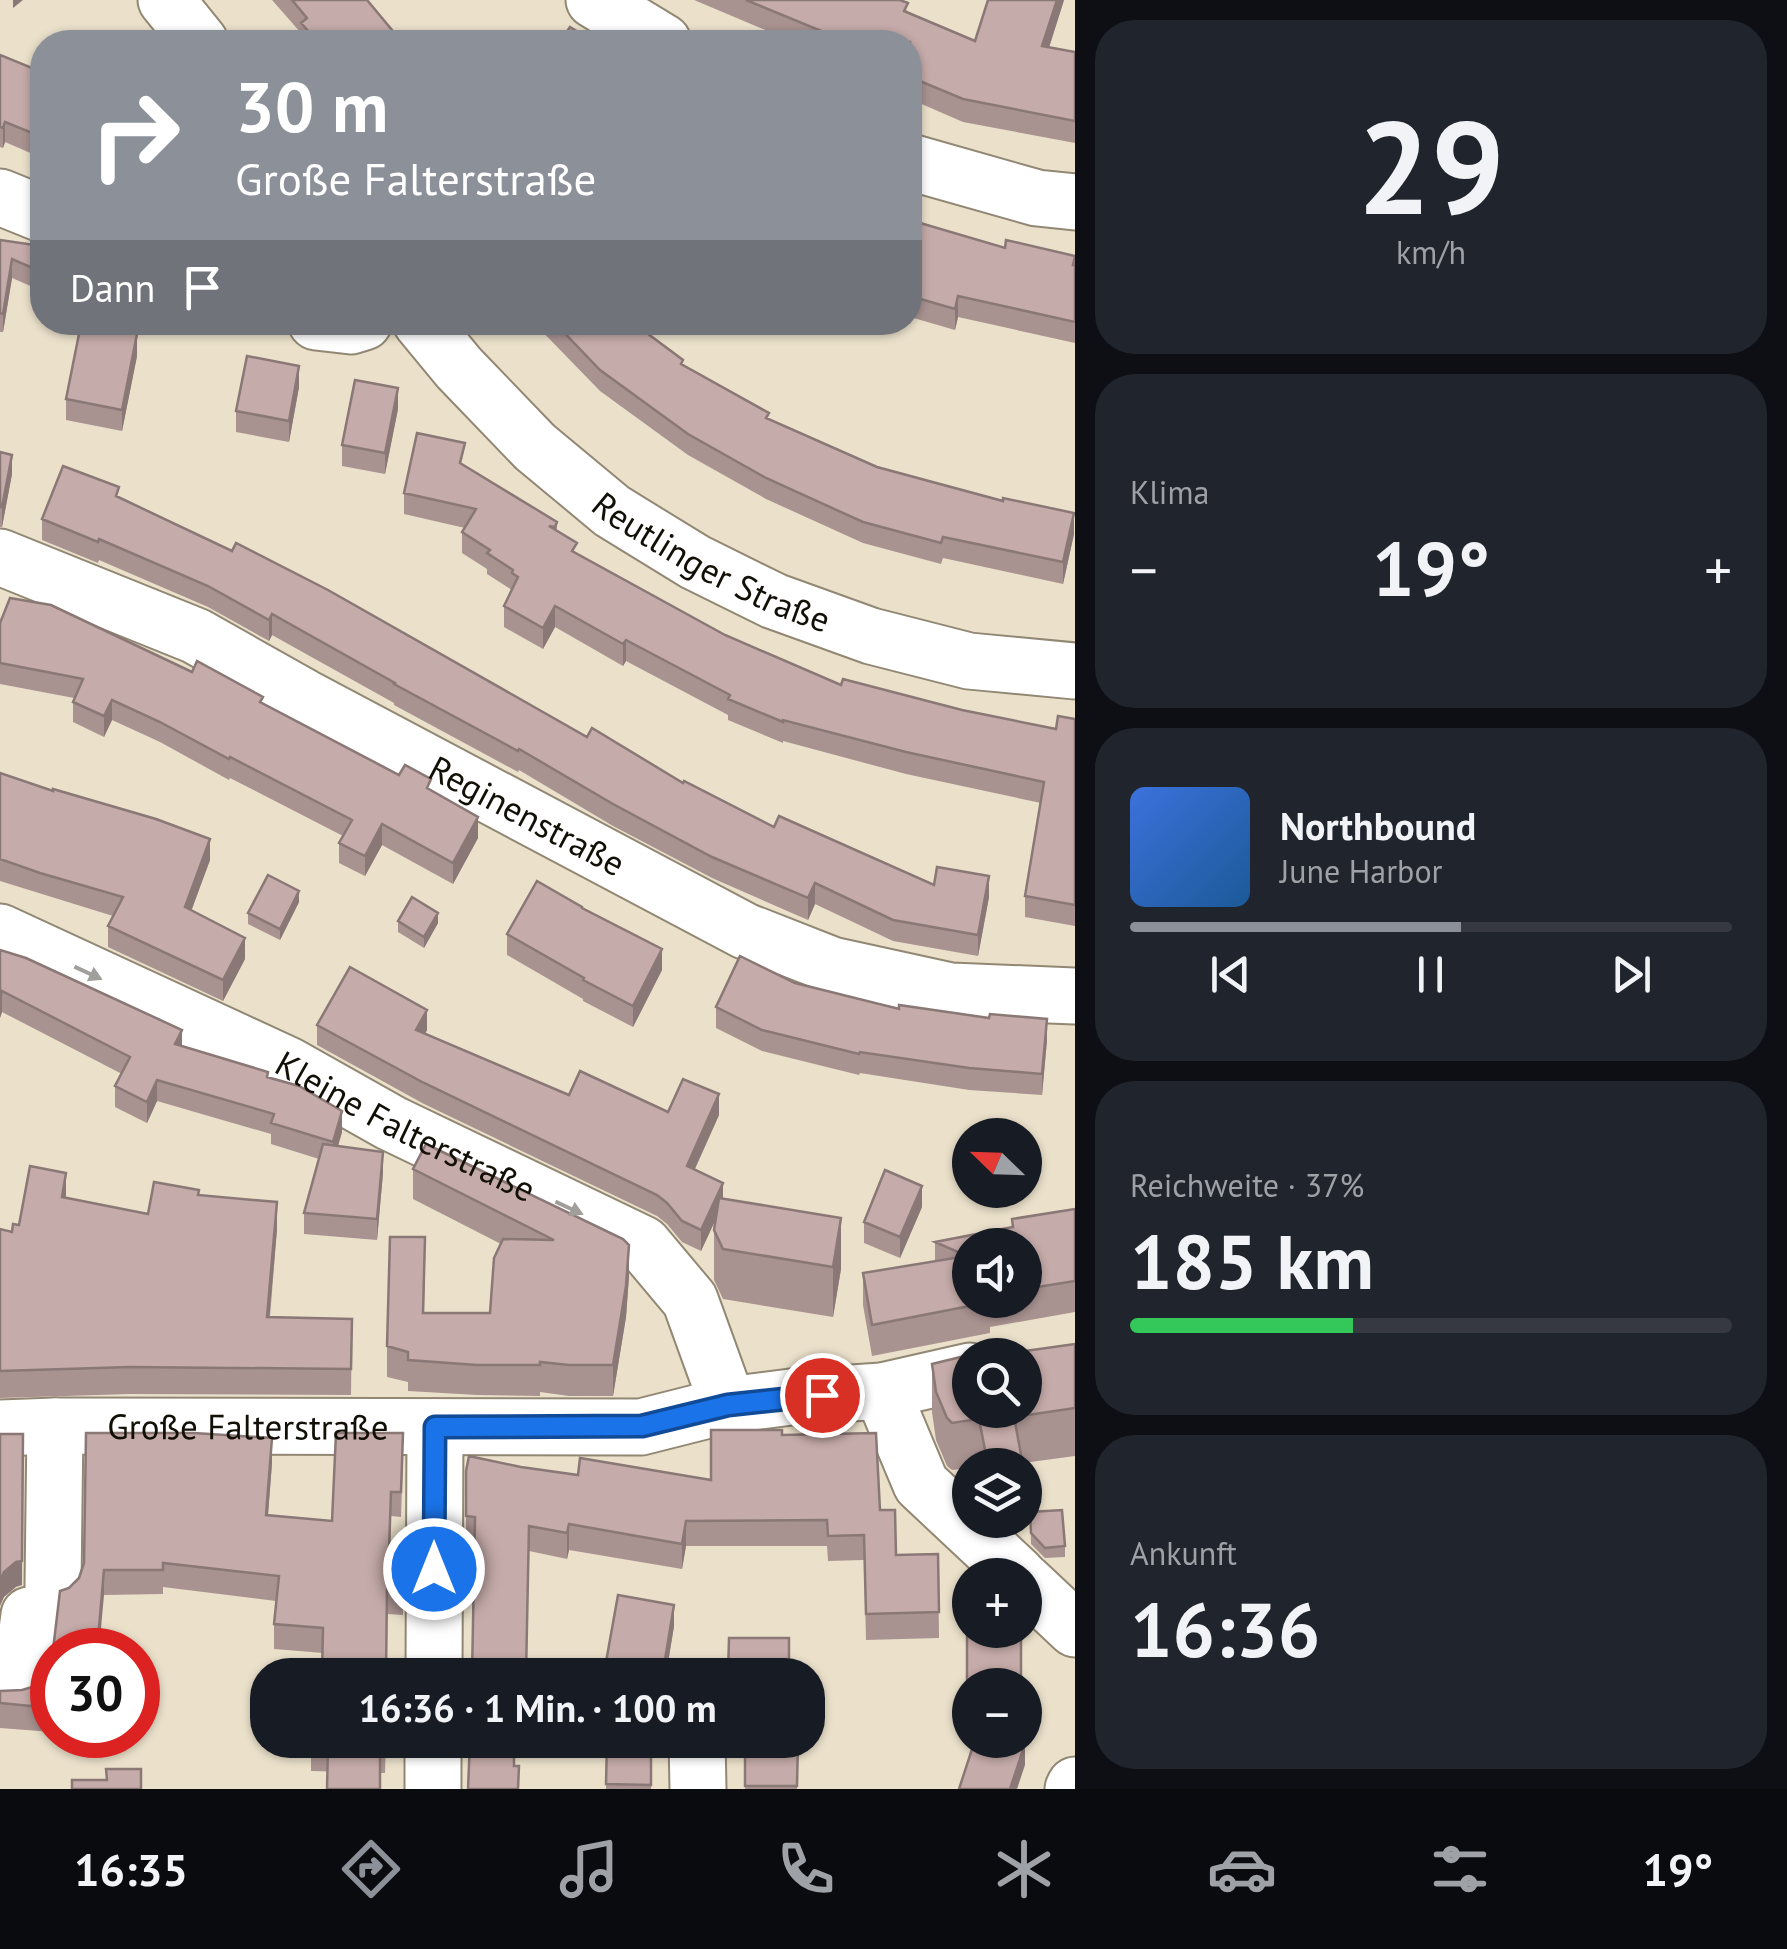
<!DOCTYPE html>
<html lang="de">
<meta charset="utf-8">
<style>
:root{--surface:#171b24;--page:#20242c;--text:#f1f3f6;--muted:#9ea1a6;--line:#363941;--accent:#8c9099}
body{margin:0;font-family:"PT Sans",sans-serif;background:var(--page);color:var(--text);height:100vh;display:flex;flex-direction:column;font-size:38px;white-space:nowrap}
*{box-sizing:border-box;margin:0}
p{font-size:32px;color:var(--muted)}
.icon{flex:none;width:55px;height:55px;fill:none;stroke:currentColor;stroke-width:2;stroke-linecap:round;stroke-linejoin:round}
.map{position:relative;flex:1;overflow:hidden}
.sheet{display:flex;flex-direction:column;gap:20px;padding:20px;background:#0d0f14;width:712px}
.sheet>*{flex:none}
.top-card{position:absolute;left:30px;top:30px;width:892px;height:305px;border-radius:40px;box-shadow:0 2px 8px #0004;background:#8c9099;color:#fff;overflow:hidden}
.needle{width:65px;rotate:293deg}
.fabs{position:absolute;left:952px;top:1118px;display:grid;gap:20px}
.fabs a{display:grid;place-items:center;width:90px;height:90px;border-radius:50%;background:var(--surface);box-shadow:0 2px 8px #0004;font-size:50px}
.speed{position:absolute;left:30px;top:1628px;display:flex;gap:20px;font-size:50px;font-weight:700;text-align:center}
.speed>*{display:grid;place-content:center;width:130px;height:130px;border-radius:50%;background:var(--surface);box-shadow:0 2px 8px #0004;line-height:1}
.speed .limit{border:15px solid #d22;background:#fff;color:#111}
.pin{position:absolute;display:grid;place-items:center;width:85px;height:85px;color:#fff;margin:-42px;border:5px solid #fff;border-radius:50%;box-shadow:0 2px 10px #0007}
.me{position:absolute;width:110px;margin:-55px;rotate:0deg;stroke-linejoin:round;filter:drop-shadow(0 0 8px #0008)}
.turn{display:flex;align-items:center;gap:35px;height:210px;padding:0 40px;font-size:45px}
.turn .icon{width:130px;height:130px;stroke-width:2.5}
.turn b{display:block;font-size:70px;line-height:85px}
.then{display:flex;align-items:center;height:95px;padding:0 40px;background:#0003;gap:20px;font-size:38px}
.big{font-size:75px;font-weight:600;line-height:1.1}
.sheet .card{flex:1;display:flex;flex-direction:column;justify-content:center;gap:15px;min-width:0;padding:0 35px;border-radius:40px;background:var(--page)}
.sheet .dial{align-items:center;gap:0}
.dial b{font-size:130px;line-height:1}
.song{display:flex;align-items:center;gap:30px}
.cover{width:120px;height:120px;border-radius:15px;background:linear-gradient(135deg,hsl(220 70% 55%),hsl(210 70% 35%))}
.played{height:10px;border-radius:5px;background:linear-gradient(90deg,var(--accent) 55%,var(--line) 55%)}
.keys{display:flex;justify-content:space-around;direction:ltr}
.heat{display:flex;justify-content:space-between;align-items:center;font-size:55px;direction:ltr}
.charge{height:15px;border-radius:8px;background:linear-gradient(90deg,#34c759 37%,var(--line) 0)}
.trip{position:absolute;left:250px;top:1658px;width:575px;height:100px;border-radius:40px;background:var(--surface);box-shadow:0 2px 8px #0004;font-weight:600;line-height:100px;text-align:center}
.dock{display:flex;height:160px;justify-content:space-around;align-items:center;background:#090b0e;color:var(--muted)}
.dock .icon{width:70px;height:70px}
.dock .selected{color:var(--accent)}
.dock b{font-size:45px;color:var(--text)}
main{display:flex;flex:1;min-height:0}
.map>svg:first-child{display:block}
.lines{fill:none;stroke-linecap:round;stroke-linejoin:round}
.minor-casing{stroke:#918773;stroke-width:59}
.minor{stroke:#fff;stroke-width:55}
.wall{fill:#a99391;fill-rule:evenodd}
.shaded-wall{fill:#8a7876}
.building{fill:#c5aba9;stroke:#8a7876;stroke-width:2.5}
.oneway{fill:#a09f9c}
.route-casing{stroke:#114b97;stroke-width:25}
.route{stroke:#1a73e8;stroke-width:18}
.labels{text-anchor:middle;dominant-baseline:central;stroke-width:8;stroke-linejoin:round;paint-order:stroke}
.street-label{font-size:35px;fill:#120f07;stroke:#f8eed8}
</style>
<main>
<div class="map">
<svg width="1075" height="1789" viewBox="0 0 1075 1789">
<rect width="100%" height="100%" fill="#ebe1cb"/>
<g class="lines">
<g class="minor-casing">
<g id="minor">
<path d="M166 0 200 42"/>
<path d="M594 0 663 42"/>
<path d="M910 162 1037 198 1075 202"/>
<path d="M0 197 42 214"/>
<path d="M316 322 351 326 364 322"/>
<path id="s1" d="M421 322 459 368 535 447 612 511 695 562 774 601 871 636 969 661 1075 671"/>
<path id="s2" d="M0 557 196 636 304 697 745 931 832 965 951 991 1075 996"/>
<path id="s3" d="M0 932 288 1065 391 1123 643 1244 690 1300 728 1405"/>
<path d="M882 1391 921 1484 1018 1575"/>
<path id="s4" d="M0 1428 55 1426 641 1427 728 1405 791 1397 882 1391 970 1371"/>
<path d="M1025 1582 1075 1629"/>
<path d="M53 1586 55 1426"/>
<path d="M434 1675 435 1427"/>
<path d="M0 1685 20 1684 29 1615"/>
<path d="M697 1740 698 1789"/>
<path d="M433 1789V1740"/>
<path d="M1073 1789 1075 1785"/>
</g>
</g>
<use href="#minor" class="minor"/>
</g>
<path class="wall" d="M272 0H367L402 42H301V33Z
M694 0H900L908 12 975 41 1064 0 1049 48 1075 52V143L963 122 910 99V42H794Z
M0 55 42 72V158L5 142 3 148 0 147Z
M910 220 1005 248 1075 256V343L958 317 955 330 910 317Z
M0 240 42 246V291L12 278 3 332H0Z
M533 322H632L683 365 769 419 877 467 1074 534 1063 584 943 558 941 564 863 543 766 499 688 455 600 391Z
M137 356 122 431 66 420V399Z
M299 387 289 442 236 432V411Z
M398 409 385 474 342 466V445Z
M0 452 12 474 2 527H0Z
M464 466 557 522V530L577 554 725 635 841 685 1056 729 1075 719V926L1025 917V896L1041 803 906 774 783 741V743L728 720V715L626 661 623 666 555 627 543 649 504 627V606L512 590 487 574V569L462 553V532L465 528 404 514V493Z
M119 497 587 737 774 827 934 885 989 897 978 956 893 941 815 904 808 920 712 878 613 826 519 770 518 772 394 705V703L272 635 269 641 208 607 99 560 98 563 42 540V519Z
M0 623 192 672 263 703 431 791 478 838 453 884 382 845 365 876 339 863V843L343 836 230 778 229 780 160 742 112 720 104 737 73 722V702L74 698 0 684Z
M0 773 210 860 191 910 245 959 223 1001 108 947V926L113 916 0 881Z
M299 902 280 940 248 924V913Z
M582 909 662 970 633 1027 583 1001V999L507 955V934Z
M398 921 438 923 424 948 398 932Z
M0 950 182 1047 268 1077 342 1132 338 1146 383 1173 377 1240 304 1234V1213L319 1159 271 1144V1134L157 1101 147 1123 115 1107V1086L122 1074 2 1012 0 1018Z
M795 983 899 1009 1047 1040 1042 1095 969 1090 860 1073 859 1075 762 1051 716 1028V1007Z
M317 1025 427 1030 425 1034 569 1095 668 1112 719 1115 695 1169 723 1199 841 1269 833 1317 723 1299 714 1280V1230L715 1220 701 1251 682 1242 667 1224 657 1216 424 1104 317 1045Z
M413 1169 629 1276 626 1317 613 1396H569L540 1392V1396L477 1395 408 1391V1382L387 1377V1346L425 1268 424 1313H490L501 1244 413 1199Z
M199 1196 277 1229 270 1317 352 1319 351 1395 130 1394 0 1398V1229L12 1232 19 1225 66 1198 148 1214Z
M922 1207 900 1258 864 1243V1222Z
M1075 1209V1312L990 1327V1333L872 1356 863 1305V1273L935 1261V1242L1012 1227V1219ZM1025 1245V1300H970Z
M1075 1344V1456L1023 1463V1465H970V1468L952 1470 947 1466 936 1440 932 1412V1364L970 1410Z
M782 1435 880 1510 896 1555 938 1554 939 1638 866 1640 864 1560 828 1561 827 1546H686L682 1569 569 1550 567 1559 529 1551 466 1541V1471L521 1467 578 1475 711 1480Z
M403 1458 401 1517 391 1516 390 1552 403 1553V1615L387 1614 323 1653 274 1649V1624L276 1601 163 1587V1594L104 1595 69 1588 272 1463 268 1515 332 1521Z
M1030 1512 1065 1546V1557L1045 1558 1031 1544Z
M674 1626 666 1675H606V1662Z
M967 1629 970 1685V1715H967Z
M52 1651V1732L0 1728V1691L22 1690 36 1686 46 1676 51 1663Z
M311 1740H386L385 1773 311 1771Z
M607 1740H652L651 1789H606Z
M745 1740H798L797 1789H745Z"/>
<path class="shaded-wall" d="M13 0H23L13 8Z
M1057 0H1064L1042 69V46Z
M5 122V142L3 148V128Z
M12 259V278L3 332V314Z
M958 296V317L955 330V309Z
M137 334V356L122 431V410Z
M299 366V387L289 442V421Z
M398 388V409L385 474V453Z
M12 455V474L2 527V507Z
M1074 513V534L1063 584V562Z
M555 606V627L543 649V628Z
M272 614V635L269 641V620Z
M626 640V661L623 666V644Z
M112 700V720L104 737V716Z
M478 817V838L453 884V863Z
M382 824V845L365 876V856Z
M210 839V860L185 928V907Z
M989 876V897L978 956V935Z
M815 883V904L808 920V898Z
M299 891V902L280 940V929Z
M438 913V923L424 948V937Z
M245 938V959L223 1001V980Z
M662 949V970L633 1027V1006Z
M2 991V1012L0 1018V998Z
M427 1010V1030L416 1050V1030Z
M1047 1019V1040L1042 1095V1074Z
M182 1030V1051L175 1044Z
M157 1080V1101L147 1123V1102Z
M719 1094V1115L687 1186V1166Z
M342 1111V1132L333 1163V1142Z
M383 1152V1173L377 1240V1219Z
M66 1173V1199L62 1197Z
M723 1183V1204L701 1251V1230Z
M922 1186V1207L900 1258V1237Z
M277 1202V1229L267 1343V1317Z
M841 1218V1269L833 1317V1267Z
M629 1245V1276L626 1317 613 1396V1365Z
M23 1434 22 1585 16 1587 4 1597 0 1606V1581Z
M272 1438V1463L266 1540V1515Z
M686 1521V1546L682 1569V1544Z
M569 1524V1550L567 1559V1533Z
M104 1570V1595L99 1650H97Z
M674 1605V1626L666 1675H663Z
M1025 1744V1765L1017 1789H1010Z"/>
<path class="building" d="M292 0H367L402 42H318L301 23 307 18Z
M746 0H900L908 3 904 11 975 41 988 0H1057L1042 46 1075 52V121L963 99 910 77V42H848Z
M570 27 595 42H560Z
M0 55 42 72V137L5 122 3 128 0 127Z
M910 220 1005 248 1006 240 1075 256 1073 265H1075V322L958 296 955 309 910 296Z
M0 240 42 246V272L12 259 3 314 0 313Z
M554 322H632L683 360 681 364 769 413 766 418 877 467 1003 501V498L1074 513 1063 562 943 537 941 543 863 522 766 478 688 434 600 370Z
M81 324 137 334 122 410 66 399Z
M247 356 299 366 289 421 236 411Z
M355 380 398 388 385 453 342 445Z
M417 433 465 443 460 463 557 522 555 527 549 526 577 543 572 551 725 635 841 685 843 679 962 710 1056 729 1058 716 1075 719V905L1025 896 1044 782 906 752 783 720V722L728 699 730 695 626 640 623 644 555 606 543 628 504 606 518 577 512 573 513 570 487 553 490 550 462 532 476 509 404 493Z
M0 452 12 455 2 507H0Z
M63 466 119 487 116 496 232 551 236 543 328 590 587 737 592 728 683 783 684 781 774 827 779 816 934 885 937 867 989 876 978 935 893 920 815 883 808 898 712 857 613 804 519 749 518 751 394 684 395 683 272 614 269 620 208 586 99 539 98 542 42 519Z
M10 598 51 605 192 672 197 661 263 697 260 702 399 775 405 765 431 779 427 788 478 817 453 863 382 824 365 856 339 843 352 820 230 757 229 759 160 722 112 700 104 716 73 702 83 679 0 663V623Z
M0 773 53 791V789L156 819 210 839 185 907 245 938 223 980 108 926 123 897 40 873 0 859Z
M268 875 299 891 280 929 248 913Z
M537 881 582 907V908L662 949 633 1006 583 980 584 978 507 934Z
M412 897 438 913 424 937 398 921Z
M0 950 26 958 182 1030 175 1044 268 1072 267 1077 299 1086 342 1111 333 1142 271 1123 274 1114 157 1080 147 1102 115 1086 130 1057 2 991 0 998Z
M740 956 795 983 899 1009V1005L989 1018 990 1014 1047 1019 1042 1074 969 1068 860 1052 859 1054 762 1030 716 1007Z
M350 967 427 1010 416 1030 569 1095 580 1071 668 1112 683 1079 719 1094 687 1166 723 1183 701 1230 682 1221 667 1203 657 1195 424 1083 317 1025Z
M323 1144 383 1152 377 1219 304 1213Z
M426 1144 623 1239 629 1245 626 1286 613 1365H569L540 1362V1365H477L408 1360V1352L387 1346 390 1237H425L423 1313H490L494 1258 503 1239 554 1240 413 1169Z
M30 1166 66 1173 62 1197 148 1214 154 1182 199 1190 198 1195 277 1202 267 1317 352 1319 351 1369 130 1367 0 1371V1229L12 1232 13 1224 19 1225Z
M885 1170 922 1186 900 1237 864 1222Z
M719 1198 841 1218 833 1267 723 1249 714 1230Z
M1075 1209V1281L1025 1289V1245H970V1300H989L990 1302 872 1325 863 1273 967 1256 935 1242 1013 1227 1012 1219Z
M1075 1344V1408L1014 1417 1023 1465H997L986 1455 979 1419 952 1423 947 1418 936 1392 932 1364 981 1352 982 1355H970V1410H1025V1355H997Z
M711 1430H782V1435L876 1433 880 1510H895L896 1555 938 1554 939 1612 866 1614 864 1535 828 1536 827 1520 686 1521 682 1544 569 1524 567 1533 529 1526 526 1675H472L475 1517 466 1516V1471L469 1456 521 1467 578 1475 580 1458 711 1480Z
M86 1433H194L272 1438 266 1515 332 1521 336 1433H403L401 1492H391L389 1552 403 1553V1590L387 1589 386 1675H322L323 1628 274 1624 279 1576 163 1563V1570H104L97 1650H53L60 1591 69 1588 79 1578 84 1563Z
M0 1434H23L22 1561 16 1562 4 1572 0 1581Z
M1062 1510 1065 1546 1045 1548 1031 1533 1030 1512Z
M618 1595 674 1605 663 1672 606 1662Z
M967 1629 1021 1630V1685H970V1694H967Z
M729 1638H789V1675H728Z
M52 1651V1708L0 1703V1691L22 1690 36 1686 46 1676 51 1663Z
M311 1740H385V1749L380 1748V1789H327L328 1747H311Z
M470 1740H514V1766H519L518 1789H468Z
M607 1740H651V1785L606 1784Z
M745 1740H798L797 1786H745Z
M975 1740H1013L1025 1744 1010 1789H959Z
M106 1769H141V1789H72V1780H107Z"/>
<defs><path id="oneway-solid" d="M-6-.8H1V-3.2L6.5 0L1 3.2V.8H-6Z" transform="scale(2.5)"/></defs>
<g class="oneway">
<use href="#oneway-solid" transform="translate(88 973) rotate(25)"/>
<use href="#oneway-solid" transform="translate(569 1208) rotate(25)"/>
</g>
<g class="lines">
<g class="route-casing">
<path id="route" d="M434 1569 435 1427 642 1426 728 1405 822 1395"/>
</g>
<use href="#route" class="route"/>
</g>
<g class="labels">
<g class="street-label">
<text stroke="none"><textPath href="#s1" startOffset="382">Reutlinger Straße</textPath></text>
<text stroke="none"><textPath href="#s2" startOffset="588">Reginenstraße</textPath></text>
<text stroke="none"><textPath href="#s3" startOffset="450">Kleine Falterstraße</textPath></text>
<text stroke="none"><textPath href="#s4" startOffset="248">Große Falterstraße</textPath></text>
</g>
</g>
</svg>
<div class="fabs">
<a><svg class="needle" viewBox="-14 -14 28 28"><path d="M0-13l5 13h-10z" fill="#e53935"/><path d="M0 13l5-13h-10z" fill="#9ea1a6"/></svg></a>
<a><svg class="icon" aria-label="sound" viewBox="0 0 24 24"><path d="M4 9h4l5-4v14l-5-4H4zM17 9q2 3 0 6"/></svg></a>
<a><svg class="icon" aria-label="search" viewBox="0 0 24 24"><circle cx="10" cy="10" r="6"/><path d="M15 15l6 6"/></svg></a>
<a><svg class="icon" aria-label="layers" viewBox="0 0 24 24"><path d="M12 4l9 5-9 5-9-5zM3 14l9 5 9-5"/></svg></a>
<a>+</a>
<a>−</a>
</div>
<div class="speed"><div class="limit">30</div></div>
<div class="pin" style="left:822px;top:1395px;background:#d93025"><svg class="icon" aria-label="arrive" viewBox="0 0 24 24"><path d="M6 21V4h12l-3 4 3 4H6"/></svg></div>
<svg class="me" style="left:434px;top:1569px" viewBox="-20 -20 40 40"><circle r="17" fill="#1a73e8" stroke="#fff" stroke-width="3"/><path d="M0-11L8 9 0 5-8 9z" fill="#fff"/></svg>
<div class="trip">16:36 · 1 Min. · 100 m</div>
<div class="top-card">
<div class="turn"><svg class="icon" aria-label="right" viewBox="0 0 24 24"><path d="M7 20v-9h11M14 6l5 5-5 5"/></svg><div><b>30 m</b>Große Falterstraße</div></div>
<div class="then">Dann<svg class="icon" aria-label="arrive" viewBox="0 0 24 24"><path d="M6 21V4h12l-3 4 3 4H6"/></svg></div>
</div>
</div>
<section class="sheet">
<div class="card dial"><b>29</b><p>km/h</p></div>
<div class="card"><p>Klima</p>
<div class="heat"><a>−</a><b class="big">19°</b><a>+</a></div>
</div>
<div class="card">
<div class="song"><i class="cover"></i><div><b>Northbound</b><p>June Harbor</p></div></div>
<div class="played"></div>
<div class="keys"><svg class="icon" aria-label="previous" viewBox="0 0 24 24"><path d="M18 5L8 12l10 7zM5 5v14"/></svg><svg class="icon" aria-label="pause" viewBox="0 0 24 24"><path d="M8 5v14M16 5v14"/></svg><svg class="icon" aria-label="next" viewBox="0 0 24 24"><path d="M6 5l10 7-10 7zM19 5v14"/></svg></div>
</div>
<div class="card"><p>Reichweite · 37%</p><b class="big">185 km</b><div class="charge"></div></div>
<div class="card"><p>Ankunft</p><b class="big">16:36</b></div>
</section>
</main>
<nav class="dock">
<b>16:35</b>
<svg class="icon selected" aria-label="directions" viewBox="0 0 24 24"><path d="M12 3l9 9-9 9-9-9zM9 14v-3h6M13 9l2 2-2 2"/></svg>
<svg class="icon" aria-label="music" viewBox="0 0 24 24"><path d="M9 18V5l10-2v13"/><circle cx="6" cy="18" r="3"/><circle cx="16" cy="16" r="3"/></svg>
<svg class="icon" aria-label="phone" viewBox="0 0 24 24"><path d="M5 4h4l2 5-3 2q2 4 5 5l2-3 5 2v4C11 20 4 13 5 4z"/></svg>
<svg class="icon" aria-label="climate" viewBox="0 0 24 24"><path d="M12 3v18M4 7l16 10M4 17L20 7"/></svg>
<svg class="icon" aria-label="car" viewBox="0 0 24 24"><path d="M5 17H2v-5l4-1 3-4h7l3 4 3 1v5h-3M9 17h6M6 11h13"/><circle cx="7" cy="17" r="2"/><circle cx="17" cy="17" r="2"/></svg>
<svg class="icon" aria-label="filters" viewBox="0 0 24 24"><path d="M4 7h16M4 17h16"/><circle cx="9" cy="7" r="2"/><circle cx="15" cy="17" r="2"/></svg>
<b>19°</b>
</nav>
